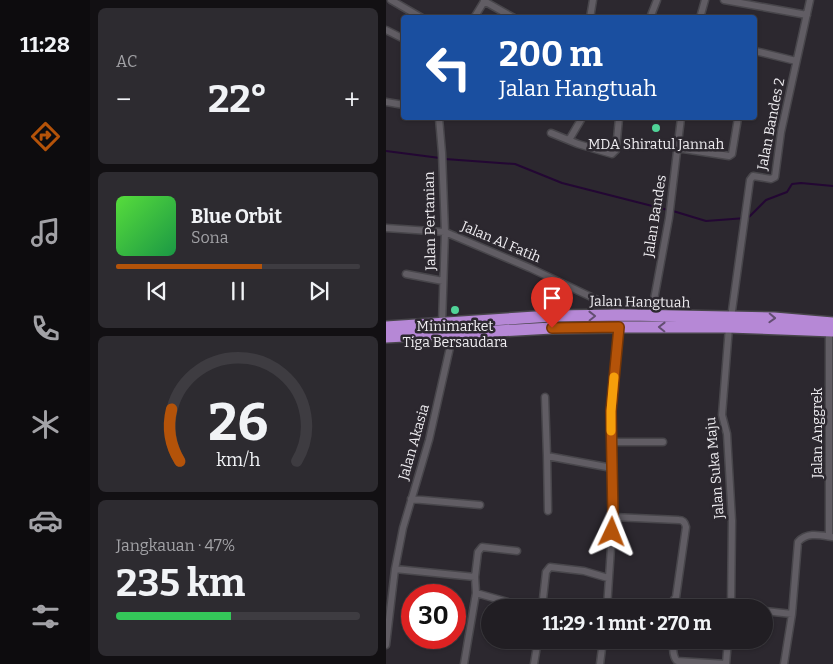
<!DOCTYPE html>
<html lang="id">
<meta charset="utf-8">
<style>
:root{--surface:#211e23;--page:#2d2b30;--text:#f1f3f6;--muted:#a2a2a6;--line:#3e3c41;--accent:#b45309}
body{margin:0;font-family:Bitter,serif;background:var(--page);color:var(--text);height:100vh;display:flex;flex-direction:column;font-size:19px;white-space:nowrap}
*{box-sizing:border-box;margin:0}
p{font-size:16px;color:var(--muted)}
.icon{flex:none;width:28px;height:28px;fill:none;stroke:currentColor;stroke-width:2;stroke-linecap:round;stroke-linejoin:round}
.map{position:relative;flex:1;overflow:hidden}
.details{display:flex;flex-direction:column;gap:8px;padding:8px;background:#121013;width:296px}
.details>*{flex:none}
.top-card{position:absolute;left:15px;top:15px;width:356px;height:105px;border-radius:5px;box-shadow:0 1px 4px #0004,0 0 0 1px var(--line);background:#1a4fa0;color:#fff;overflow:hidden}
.speed{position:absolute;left:15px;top:584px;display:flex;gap:10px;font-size:25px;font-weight:700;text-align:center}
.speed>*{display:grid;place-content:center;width:65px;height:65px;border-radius:50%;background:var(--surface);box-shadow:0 1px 4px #0004,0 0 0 1px var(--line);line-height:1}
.speed .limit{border:8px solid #d22;background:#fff;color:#111}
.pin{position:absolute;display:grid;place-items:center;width:42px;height:42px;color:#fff;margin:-51px -21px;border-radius:50% 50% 50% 0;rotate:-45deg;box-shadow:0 0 5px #0007}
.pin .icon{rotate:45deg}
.me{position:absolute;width:55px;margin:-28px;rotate:2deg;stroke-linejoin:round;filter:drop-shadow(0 0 4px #0008)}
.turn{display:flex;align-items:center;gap:18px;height:105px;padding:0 15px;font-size:22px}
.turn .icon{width:65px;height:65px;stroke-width:2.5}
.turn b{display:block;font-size:35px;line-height:42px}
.big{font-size:38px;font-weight:700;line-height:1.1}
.details .card{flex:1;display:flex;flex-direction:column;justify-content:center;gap:8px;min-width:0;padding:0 18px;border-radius:8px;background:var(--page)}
.details .dial{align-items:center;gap:0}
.dial svg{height:130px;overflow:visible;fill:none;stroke:var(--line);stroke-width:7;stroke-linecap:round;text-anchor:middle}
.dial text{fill:var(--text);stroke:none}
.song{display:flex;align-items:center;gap:15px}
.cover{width:60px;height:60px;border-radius:8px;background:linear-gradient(135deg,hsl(110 70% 55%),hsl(140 70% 35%))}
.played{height:5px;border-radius:2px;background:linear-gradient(90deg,var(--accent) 60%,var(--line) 60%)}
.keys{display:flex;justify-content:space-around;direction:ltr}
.heat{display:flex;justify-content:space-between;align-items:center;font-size:28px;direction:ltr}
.charge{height:8px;border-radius:4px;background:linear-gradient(90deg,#34c759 47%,var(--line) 0)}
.trip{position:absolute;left:95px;top:599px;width:292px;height:50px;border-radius:25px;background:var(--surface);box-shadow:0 1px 4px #0004,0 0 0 1px var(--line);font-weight:700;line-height:50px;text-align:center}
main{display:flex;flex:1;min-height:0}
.tabs{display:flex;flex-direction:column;width:90px;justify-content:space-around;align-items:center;background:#0d0c0e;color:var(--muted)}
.tabs .icon{width:35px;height:35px}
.tabs .selected{color:var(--accent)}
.tabs b{font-size:22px;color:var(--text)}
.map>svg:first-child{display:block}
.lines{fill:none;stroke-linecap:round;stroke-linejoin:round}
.stream{stroke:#230733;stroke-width:2}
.minor-casing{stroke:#48464b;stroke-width:9}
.trunk-casing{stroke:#48464b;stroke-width:14}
.minor{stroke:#615d64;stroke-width:6}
.trunk{stroke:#b688d6;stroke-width:11}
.oneway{stroke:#634e72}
.route-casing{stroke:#753606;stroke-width:12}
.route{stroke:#b45309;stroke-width:9}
.slow{stroke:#f59e0b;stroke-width:9}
.poi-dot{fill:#50d398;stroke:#2c282f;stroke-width:2}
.labels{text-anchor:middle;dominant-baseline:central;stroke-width:5;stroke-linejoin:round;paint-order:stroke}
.street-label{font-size:14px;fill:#eeecf0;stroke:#2c282f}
.poi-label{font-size:14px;fill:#eeecf0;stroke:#2c282f}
</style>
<main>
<nav class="tabs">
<b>11:28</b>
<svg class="icon selected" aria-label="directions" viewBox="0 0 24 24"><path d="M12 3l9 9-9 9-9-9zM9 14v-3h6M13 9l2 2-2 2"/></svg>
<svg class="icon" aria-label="music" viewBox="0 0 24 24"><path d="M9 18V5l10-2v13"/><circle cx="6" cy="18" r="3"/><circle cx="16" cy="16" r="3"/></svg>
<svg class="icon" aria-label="phone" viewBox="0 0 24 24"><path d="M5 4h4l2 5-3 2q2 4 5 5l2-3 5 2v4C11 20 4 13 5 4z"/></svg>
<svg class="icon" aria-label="climate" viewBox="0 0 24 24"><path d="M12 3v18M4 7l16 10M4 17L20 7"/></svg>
<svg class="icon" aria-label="car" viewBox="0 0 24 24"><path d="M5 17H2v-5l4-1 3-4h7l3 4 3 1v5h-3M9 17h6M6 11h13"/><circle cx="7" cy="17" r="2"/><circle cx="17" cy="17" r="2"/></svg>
<svg class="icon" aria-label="filters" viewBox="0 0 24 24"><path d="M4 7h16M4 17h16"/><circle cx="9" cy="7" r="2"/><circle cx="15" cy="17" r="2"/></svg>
</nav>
<section class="details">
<div class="card"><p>AC</p>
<div class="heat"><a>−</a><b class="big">22°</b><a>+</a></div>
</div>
<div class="card">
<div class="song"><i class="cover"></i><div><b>Blue Orbit</b><p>Sona</p></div></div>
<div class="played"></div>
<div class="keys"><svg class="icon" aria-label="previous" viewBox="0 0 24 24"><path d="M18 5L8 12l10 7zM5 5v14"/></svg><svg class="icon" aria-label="pause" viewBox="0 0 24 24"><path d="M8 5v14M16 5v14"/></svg><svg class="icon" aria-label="next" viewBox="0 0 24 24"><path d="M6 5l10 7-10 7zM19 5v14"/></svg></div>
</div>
<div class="card dial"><svg viewBox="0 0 100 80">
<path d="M14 69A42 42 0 1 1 86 69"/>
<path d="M14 69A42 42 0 0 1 9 37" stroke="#b45309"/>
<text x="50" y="56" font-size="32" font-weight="700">26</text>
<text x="50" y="72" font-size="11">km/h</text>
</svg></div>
<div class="card"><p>Jangkauan · 47%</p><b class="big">235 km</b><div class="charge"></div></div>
</section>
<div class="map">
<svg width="447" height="664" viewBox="0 0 447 664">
<rect width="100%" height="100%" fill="#2c282f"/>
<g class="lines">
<path class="stream" d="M0 151 54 158
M59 159 129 164 176 183 282 210
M287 211 320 221 360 218 364 216 380 200 401 192 406 184 415 183 447 186"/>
<g class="minor-casing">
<path id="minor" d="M5 0 36 18
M338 0 421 15
M98 1 128 18
M88 18 99 0
M204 18 207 0
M264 18 271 0
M314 18 319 0
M0 30 18 39
M369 51 410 61
M0 102 18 105
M53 118 56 153 59 232 56 324
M165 133 192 144 226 154 230 150 233 118
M183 140 196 118
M291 148 343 156 346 154 352 118
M0 228 59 232 144 268 237 312
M20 274 57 281
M265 316 283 218 295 118
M345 318 364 180 367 176 385 179 389 177 395 132 424 0
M343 327 336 415 341 434 346 521 345 608
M443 330V536
M159 397 161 456 226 468
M226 442H277
M161 456 162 511
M25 499 94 505
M227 517 293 520C297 520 299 522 300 527L290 597 287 601 278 608
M9 569 89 577 90 593 78 664
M89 577 92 552 96 547 131 551
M90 593 143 608
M156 608 160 572 164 567 198 571 222 578
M221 608 227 517 225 411 233 327
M379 611 406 614
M285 640C289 647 285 655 291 661L340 664
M0 645 9 569 17 528 43 440 67 334
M148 664 152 640
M214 664 217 640
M340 664 342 640
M398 664 406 614 412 542C421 532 433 535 446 537"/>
</g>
<g class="trunk-casing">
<path id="trunk" d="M0 327 165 316 242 315 388 318 447 323
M0 337 166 328 233 327H343L447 331"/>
</g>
<use href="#minor" class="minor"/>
<use href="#trunk" class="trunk"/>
</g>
<defs><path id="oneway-chevron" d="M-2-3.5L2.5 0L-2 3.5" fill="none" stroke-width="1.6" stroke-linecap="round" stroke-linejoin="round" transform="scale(1.25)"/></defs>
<g class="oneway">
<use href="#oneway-chevron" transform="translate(206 316) rotate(-1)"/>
<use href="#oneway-chevron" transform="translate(386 318) rotate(2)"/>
<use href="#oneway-chevron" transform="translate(276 327) rotate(-179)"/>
</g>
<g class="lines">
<g class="route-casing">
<path id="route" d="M166 328 233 327 225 411 227 517 226 532"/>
</g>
<use href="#route" class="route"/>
<path class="slow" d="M225 431V411L228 377"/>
</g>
<g class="poi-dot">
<circle cx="270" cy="128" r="5"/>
<circle cx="69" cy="310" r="5"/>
</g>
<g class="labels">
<g class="street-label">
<text transform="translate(385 124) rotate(-79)">Jalan Bandes 2</text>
<text transform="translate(269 216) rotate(-81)">Jalan Bandes</text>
<text transform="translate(44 221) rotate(-91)">Jalan Pertanian</text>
<text transform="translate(115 242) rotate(23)">Jalan Al Fatih</text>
<text transform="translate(254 302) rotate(1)">Jalan Hangtuah</text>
<text transform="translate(431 433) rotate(-90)">Jalan Anggrek</text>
<text transform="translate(28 442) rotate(-74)">Jalan Akasia</text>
<text transform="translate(329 468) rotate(-95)">Jalan Suka Maju</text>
</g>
<g class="poi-label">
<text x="270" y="144">MDA Shiratul Jannah</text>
<text x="69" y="326">Minimarket<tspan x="69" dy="16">Tiga Bersaudara</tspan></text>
</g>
</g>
</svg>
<div class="speed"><div class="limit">30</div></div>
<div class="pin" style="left:166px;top:328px;background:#d93025"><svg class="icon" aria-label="arrive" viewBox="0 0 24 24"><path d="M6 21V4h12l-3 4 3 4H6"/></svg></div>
<svg class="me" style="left:226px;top:532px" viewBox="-20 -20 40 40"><path d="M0-17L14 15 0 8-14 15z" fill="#b45309" stroke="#fff" stroke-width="4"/></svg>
<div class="trip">11:29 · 1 mnt · 270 m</div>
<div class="top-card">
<div class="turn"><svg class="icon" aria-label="left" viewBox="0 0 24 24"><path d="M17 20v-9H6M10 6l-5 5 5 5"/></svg><div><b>200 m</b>Jalan Hangtuah</div></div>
</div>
</div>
</main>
